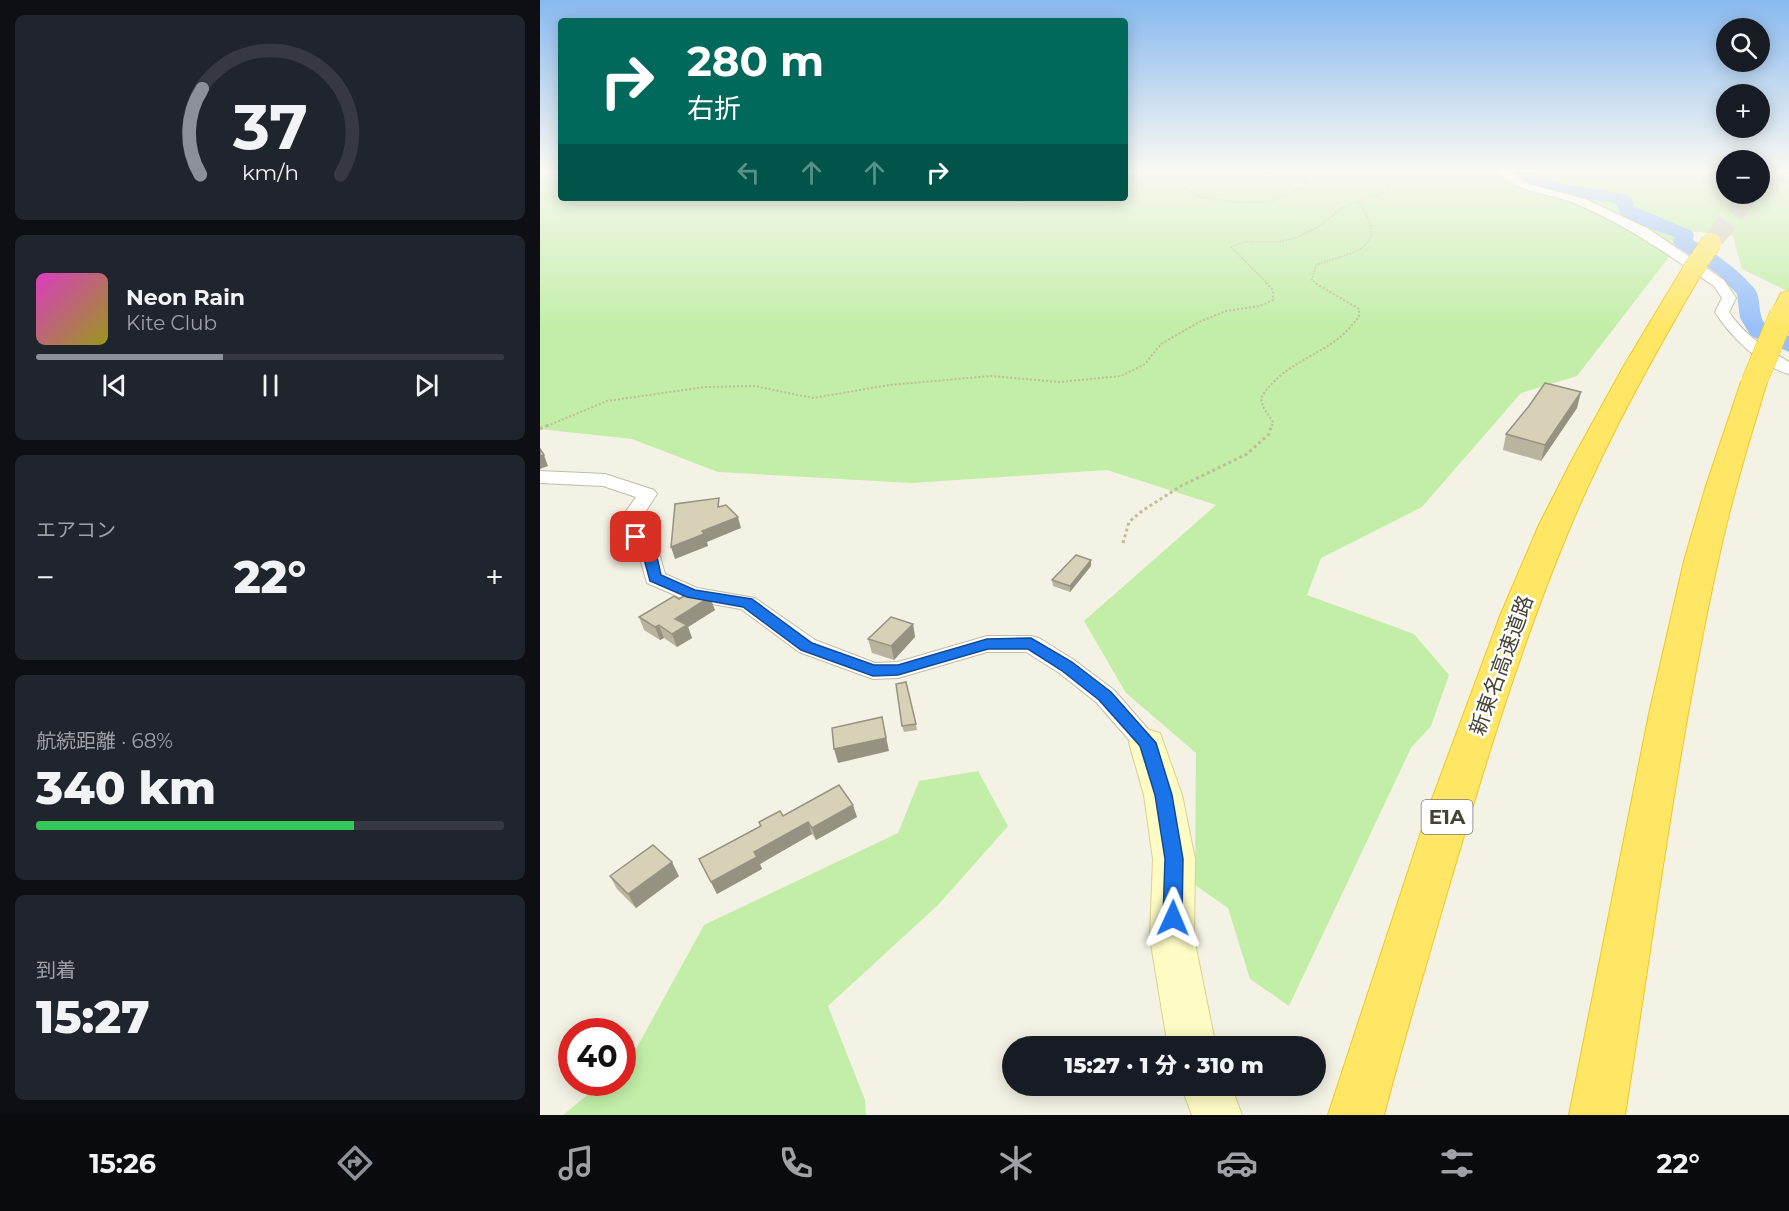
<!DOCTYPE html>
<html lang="ja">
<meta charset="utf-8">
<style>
:root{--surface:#171b24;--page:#20242c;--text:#f1f3f6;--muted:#9ea1a6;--line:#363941;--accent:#8c9099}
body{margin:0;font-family:Montserrat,"Noto Sans JP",sans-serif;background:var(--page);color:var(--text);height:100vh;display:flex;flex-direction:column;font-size:22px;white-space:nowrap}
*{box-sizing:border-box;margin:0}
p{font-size:20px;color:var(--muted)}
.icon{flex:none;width:33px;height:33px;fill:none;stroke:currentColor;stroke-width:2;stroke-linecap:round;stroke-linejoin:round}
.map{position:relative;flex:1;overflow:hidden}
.side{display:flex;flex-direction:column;gap:15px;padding:15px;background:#0d0f14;width:540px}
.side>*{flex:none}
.banner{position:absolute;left:18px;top:18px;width:570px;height:183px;border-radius:6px;box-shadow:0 3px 15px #0003;background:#00695c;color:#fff;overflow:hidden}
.fabs{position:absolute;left:1176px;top:18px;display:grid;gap:12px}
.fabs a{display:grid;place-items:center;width:54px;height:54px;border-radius:50%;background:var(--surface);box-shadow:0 3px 15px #0003;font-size:30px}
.speed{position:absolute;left:18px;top:1018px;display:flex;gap:12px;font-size:30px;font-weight:700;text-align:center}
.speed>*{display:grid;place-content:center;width:78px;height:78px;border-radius:50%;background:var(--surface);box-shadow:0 3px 15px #0003;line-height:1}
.speed .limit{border:9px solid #d22;background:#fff;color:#111}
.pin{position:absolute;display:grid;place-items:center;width:51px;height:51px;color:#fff;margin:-26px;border-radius:12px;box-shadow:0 3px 9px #0006}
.me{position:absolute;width:66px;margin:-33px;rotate:1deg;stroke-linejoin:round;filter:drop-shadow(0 0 4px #0008)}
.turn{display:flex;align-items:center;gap:21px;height:126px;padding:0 30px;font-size:27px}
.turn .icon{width:78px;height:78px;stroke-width:2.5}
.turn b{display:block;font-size:42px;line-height:51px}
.lanes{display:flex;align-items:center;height:57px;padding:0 30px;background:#0003;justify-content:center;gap:30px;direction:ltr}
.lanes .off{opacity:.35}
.big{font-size:45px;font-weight:800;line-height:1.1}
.side .widget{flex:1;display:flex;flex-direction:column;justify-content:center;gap:9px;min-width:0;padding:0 21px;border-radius:9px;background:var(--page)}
.side .dial{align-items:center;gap:0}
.dial svg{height:156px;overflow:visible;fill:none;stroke:var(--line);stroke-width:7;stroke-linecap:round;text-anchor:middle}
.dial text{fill:var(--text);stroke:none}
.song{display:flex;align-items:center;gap:18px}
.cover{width:72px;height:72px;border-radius:9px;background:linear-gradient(135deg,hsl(310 70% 55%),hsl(60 70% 35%))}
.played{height:6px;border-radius:3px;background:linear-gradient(90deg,var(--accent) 40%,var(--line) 40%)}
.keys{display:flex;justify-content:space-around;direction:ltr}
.heat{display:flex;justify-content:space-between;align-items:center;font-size:33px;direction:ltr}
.charge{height:9px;border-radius:4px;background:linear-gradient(90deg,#34c759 68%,var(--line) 0)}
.trip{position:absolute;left:462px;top:1036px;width:324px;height:60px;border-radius:30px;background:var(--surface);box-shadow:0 3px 15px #0003;font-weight:800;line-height:60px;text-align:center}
.dock{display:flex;height:96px;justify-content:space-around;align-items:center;background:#090b0e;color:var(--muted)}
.dock .icon{width:42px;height:42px}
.dock .selected{color:var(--accent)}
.dock b{font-size:27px;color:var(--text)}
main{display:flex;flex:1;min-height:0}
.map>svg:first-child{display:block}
.green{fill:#c2eea8}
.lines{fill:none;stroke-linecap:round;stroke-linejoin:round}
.river{fill:#99c1f9;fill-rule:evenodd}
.highway-tunnel{stroke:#d1cfc1;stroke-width:20;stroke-dasharray:20 10;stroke-linecap:butt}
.street-casing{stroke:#c1bca6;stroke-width:2}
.secondary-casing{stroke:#d9d38e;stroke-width:2}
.highway-casing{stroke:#efc823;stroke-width:2}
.path-far2{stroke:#c4bc95;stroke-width:1.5;stroke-dasharray:1.5 1.5;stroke-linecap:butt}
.path-far1{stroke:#c4bc95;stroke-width:2;stroke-dasharray:2 2;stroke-linecap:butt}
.path{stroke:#c4bc95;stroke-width:3;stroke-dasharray:3 3;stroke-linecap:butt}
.street{fill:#fff;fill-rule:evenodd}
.secondary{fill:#fffbc4;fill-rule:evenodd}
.highway{fill:#ffe765;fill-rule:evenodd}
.highway-bridge-far1-casing{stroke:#efc823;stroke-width:21;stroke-linecap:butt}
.highway-bridge-casing{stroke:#efc823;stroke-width:26;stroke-linecap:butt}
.highway-bridge-far1{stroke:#ffe765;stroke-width:20}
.highway-bridge{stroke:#ffe765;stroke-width:25}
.wall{fill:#b9b49e}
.shaded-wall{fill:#969281}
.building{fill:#d7d1b8;stroke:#969281;stroke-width:1.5}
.route{fill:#1a73e8;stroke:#114b97;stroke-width:1.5}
.labels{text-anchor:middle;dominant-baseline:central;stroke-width:5;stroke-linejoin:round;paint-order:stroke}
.shield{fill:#fff;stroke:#7e7b70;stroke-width:1.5}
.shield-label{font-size:20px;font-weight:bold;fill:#474333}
.street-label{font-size:21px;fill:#474333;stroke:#fff}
</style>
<main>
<section class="side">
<div class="widget dial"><svg viewBox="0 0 100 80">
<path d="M14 69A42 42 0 1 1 86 69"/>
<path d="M14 69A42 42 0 0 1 15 25" stroke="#8c9099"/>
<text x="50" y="56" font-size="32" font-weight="700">37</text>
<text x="50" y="72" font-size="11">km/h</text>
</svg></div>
<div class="widget">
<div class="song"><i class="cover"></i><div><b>Neon Rain</b><p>Kite Club</p></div></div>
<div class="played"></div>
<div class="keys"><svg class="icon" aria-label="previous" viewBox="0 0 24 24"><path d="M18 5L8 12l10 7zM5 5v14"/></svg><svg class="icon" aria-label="pause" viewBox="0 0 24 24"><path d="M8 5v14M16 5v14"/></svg><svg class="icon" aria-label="next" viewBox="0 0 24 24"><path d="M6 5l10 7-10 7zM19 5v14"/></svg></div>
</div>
<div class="widget"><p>エアコン</p>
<div class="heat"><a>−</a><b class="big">22°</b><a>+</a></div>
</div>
<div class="widget"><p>航続距離 · 68%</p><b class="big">340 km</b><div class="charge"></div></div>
<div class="widget"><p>到着</p><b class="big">15:27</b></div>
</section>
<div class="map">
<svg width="1249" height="1115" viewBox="0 0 1249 1115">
<rect width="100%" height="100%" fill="#f4f2e4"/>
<path class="green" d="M0 172H21V198H585V172H1186V194H1220V172H1249V292L1202 269 1193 236 1149 231 1037 376 981 393 882 507 781 558 767 595 874 634 909 675 891 726 871 748 749 1006 710 979 688 908 655 885 656 753 586 693 544 621 676 505 567 470 371 483 178 472 92 439 0 429Z
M438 771 468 826 399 904 288 1006 325 1100 326 1115H23L62 1083H82L83 1067 90 1060 164 925 358 833 379 781Z"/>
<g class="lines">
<path class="river" d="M973 172H992L1020 183 1084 194 1092 199 1095 207 1152 231 1154 235 1153 240C1175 254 1196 267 1213 287 1223 297 1216 316 1227 326 1232 331 1243 333 1249 336V352L1211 336 1200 318 1197 294 1178 274 1136 246 1133 242 1135 237 1105 227 1080 214 1077 205 1073 202C1046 198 990 195 973 172Z"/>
<path class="highway-tunnel" d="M1220 181 1228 172
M1175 238 1209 194"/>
<g class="street-casing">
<path id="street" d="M958 172H971L988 184 1045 199 1107 228 1184 280 1196 298 1189 312C1204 335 1226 348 1249 362V374C1221 367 1190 336 1175 312L1182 298 1174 286C1130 256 1088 226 1039 205 1012 193 980 195 958 172Z
M0 471 65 474 114 490 117 494 96 526 117 546 125 574 157 588 215 598 275 640 335 663 358 662 447 636H491L499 638 534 660 574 690 620 743 616 750 607 753 598 750 556 702 518 672 486 652H447L358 678 333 679 259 652 201 609 144 599 107 583 97 548 75 527 96 497 63 486 0 483Z"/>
</g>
<g class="secondary-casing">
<path id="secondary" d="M607 729 620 733 642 795 655 859 654 938 676 1047H628L610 938 613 859 604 795 589 743 594 733Z
M641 1086H691L702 1115H652Z"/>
</g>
<g class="highway-casing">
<path id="highway" d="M1152 265 1160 266 1163 271C1115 353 1068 437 1031 525 980 646 943 771 906 896 885 969 863 1042 844 1115H788L891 802 960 616 999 525 1032 460 1085 364 1141 271 1144 266Z
M1249 291V320L1242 322 1234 320 1230 315 1241 293Z
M1214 374 1223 377 1227 382C1209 441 1191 500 1178 561 1138 744 1114 930 1085 1115H1029L1109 714 1144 561 1166 486 1201 382 1205 377Z"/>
</g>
<path class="path-far2" d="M623 172 659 197 694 202H729L767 186 762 173 758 172
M1174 172 1186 177
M1233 181 1249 183
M1220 185 1234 184 1231 181 1249 178
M728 284 691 247 704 242H738L756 238 778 227 802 208 848 191 847 181 841 172
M777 284 772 280 776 265C815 251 852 249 818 201"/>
<path class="path-far1" d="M7 426 67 401 165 387 214 386 273 398 349 385 451 376 519 382 581 376 605 364 621 344 661 321 686 311 720 306 733 300V290L726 283
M732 426 733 422 723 407 721 398C739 368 768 360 795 341 805 334 812 325 819 317V309L775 283"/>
<path class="path" d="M0 429 10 424
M583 543 589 522 602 511 641 486 707 454 729 434 732 424"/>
<use href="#street" class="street"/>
<use href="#secondary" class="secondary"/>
<use href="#highway" class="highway"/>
<g class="highway-bridge-far1-casing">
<path id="highway-bridge-far1" d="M1152 271 1171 243"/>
</g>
<g class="highway-bridge-casing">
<path id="highway-bridge" d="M1214 382 1242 315"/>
</g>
<use href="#highway-bridge-far1" class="highway-bridge-far1"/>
<use href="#highway-bridge" class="highway-bridge"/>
</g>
<path class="wall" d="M1037 408 1001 461 963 450 966 434Z
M551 566 530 592 513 586 512 580Z
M139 599 175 610 148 627 152 638 137 647 124 638 120 640 104 630 99 617Z
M373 624 375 637 354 660 332 653 328 639Z
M366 682 377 730 364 732 362 726Z
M243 816 317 817 276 840 272 834 220 864 222 869 177 894 159 859 220 826 219 822Z
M70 876H139L96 908 77 889Z"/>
<path class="shaded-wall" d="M1041 392 1037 408 1001 461 1005 445Z
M4 455 8 466 0 469V456Z
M198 517 201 528 167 542 168 546 135 559 131 547 162 531Z
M551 560V566L530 592V586Z
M170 597 175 610 148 627 152 638 137 647 132 634 135 619Z
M373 624 375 637 354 660 351 646Z
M119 625 124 638 120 640 115 627Z
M342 717 349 751 298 763 294 749Z
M313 805 317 817 276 840 272 828Z
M268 822 272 834 220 864 222 869 177 894 171 882 214 852Z
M132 862 139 876 96 908 88 894Z"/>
<path class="building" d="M1005 383 1041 392 1005 445 966 434 989 406Z
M0 449 4 455 0 456Z
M179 498 178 507 186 505 198 517 162 531 164 534 131 547 135 504Z
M536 555 551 560 530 586 512 580Z
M152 591 170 597 135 619 147 625 132 634 119 625 115 627 99 617 134 596 139 599Z
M351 617 373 624 351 646 328 639Z
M366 682 376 724 362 726 356 684Z
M342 717 346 738 294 749 292 728Z
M299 785 313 805 272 828 268 822 214 852 217 857 171 882 159 859 221 826 219 822 240 811 243 816Z
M113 845 132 862 88 894 70 876Z"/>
<linearGradient id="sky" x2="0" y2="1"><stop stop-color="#88b9ef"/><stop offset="0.52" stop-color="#faf9f3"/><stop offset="1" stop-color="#faf9f3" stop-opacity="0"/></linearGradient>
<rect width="1249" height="328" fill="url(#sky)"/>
<path class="route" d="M96 533C116 538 117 558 121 575L155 590 212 599 272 643 334 665H358L447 639 491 638 532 662 571 692 616 743 632 795 643 859 642 918 640 924 633 927 626 924 623 918 625 859 615 795 600 746 559 700 521 670 488 649H448L358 675 333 676 261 650 203 607 147 597 110 581 101 548 89 537Z"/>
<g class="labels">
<rect class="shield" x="881.5" y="800" width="51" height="34" rx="4.5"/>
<g class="shield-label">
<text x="907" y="817">E1A</text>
</g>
<g class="street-label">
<text transform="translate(961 665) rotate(-70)">新東名高速道路</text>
</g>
</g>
</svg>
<div class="fabs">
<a><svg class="icon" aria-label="search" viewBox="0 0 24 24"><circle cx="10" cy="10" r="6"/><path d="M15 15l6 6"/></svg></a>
<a>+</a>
<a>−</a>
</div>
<div class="speed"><div class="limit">40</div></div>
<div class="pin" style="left:96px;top:537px;background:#d93025"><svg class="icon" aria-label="arrive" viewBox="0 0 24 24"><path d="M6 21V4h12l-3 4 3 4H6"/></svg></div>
<svg class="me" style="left:633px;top:918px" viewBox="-20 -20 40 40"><path d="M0-17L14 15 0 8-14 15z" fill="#1a73e8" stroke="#fff" stroke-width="4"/></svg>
<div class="trip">15:27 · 1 分 · 310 m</div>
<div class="banner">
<div class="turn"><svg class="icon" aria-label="right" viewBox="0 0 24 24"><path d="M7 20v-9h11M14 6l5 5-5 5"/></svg><div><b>280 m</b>右折</div></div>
<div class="lanes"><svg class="icon off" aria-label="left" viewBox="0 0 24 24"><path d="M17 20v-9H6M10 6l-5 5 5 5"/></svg><svg class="icon off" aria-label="ahead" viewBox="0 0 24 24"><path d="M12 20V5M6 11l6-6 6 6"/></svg><svg class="icon off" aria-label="ahead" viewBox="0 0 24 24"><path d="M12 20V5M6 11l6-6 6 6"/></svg><svg class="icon" aria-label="right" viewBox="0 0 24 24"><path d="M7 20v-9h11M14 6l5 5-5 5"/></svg></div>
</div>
</div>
</main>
<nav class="dock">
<b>15:26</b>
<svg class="icon selected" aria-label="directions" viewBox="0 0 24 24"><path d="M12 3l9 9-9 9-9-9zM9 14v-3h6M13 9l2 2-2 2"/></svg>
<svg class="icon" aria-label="music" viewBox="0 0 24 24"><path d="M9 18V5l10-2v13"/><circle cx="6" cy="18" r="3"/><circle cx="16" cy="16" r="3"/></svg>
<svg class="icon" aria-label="phone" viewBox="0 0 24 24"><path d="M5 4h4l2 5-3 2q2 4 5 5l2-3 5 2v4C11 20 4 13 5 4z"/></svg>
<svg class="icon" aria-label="climate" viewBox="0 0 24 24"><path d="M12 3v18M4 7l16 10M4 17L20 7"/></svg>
<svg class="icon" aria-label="car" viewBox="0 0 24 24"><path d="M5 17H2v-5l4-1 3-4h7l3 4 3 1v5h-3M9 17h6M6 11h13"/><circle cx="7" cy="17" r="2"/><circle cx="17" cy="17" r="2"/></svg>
<svg class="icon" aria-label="filters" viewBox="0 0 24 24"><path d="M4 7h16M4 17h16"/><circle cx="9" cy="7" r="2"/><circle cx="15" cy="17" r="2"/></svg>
<b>22°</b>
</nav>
